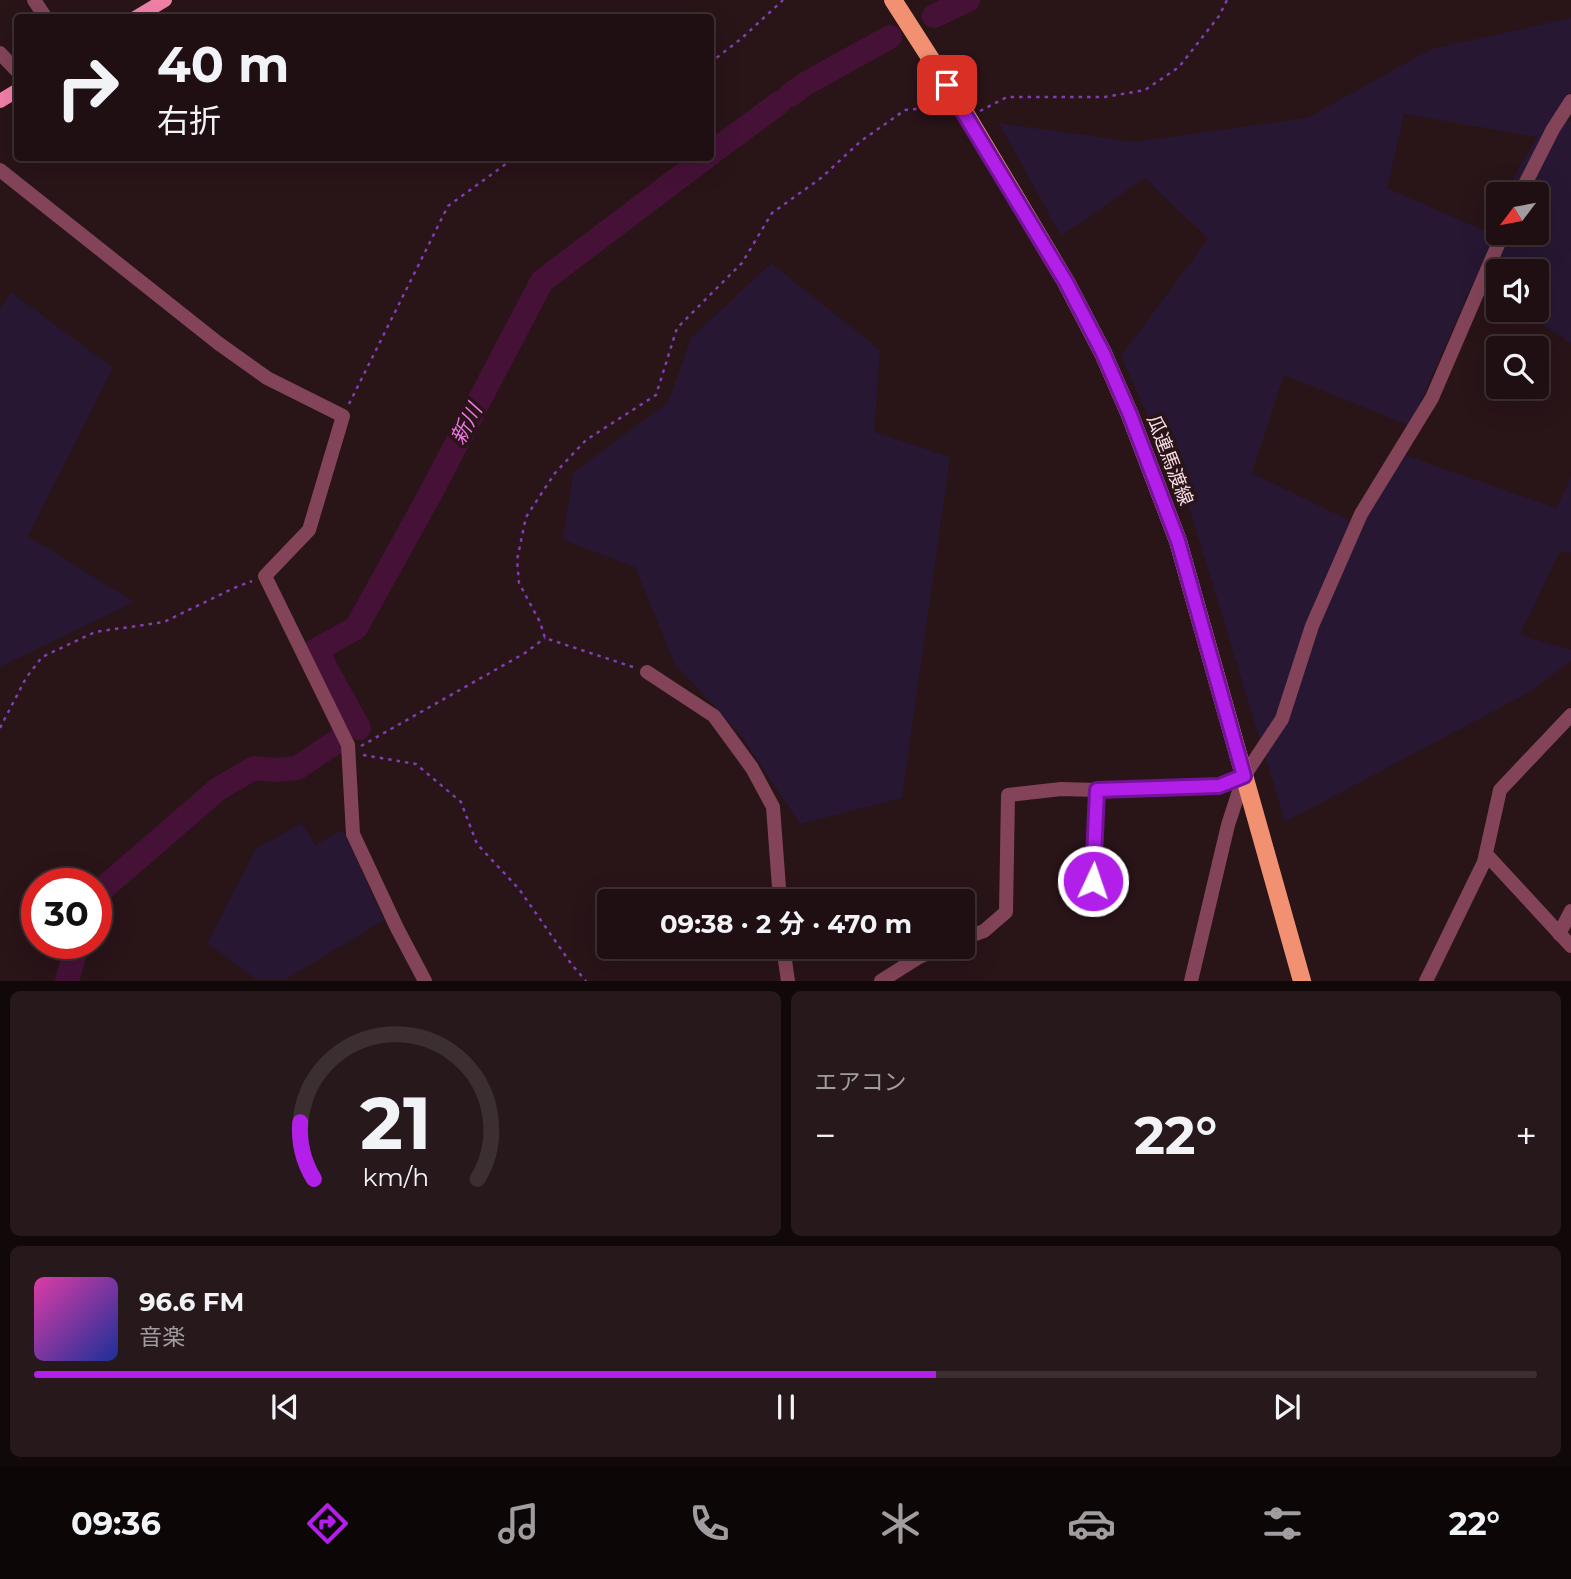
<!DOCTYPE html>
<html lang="ja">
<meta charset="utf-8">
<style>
:root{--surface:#1f0f12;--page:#27181b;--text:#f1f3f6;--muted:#a19c9f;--line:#3c2f32;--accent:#b11fe8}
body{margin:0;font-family:Montserrat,"Noto Sans JP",sans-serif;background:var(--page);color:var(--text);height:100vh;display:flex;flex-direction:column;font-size:26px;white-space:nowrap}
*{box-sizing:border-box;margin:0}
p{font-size:23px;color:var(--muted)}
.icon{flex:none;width:38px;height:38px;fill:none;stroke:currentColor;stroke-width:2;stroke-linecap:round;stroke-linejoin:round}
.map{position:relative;height:981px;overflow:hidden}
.sheet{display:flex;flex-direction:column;gap:10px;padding:10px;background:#11080a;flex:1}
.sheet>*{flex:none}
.hud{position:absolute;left:14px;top:14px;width:700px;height:147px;border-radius:7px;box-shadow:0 7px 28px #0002,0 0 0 2px var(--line);background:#1f0f12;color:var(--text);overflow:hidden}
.needle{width:46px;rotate:238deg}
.fabs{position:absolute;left:1486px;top:182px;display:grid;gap:14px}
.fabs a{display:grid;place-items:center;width:63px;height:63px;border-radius:7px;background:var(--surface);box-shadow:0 7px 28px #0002,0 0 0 2px var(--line);font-size:35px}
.speed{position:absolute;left:21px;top:868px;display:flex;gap:14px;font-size:35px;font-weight:700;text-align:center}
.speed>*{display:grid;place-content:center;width:91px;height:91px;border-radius:50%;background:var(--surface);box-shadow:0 7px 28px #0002,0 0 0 2px var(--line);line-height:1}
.speed .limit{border:10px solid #d22;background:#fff;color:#111}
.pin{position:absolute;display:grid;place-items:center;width:60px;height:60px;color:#fff;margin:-30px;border-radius:14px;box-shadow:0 4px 10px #0006}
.me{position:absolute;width:77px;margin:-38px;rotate:3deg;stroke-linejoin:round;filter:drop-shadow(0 0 5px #0008)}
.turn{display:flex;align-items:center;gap:24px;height:147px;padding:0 28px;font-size:32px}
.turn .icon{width:91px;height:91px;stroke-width:2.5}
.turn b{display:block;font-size:49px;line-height:60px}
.big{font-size:52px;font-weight:700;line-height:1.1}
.sheet .tile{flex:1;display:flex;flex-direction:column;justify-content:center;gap:10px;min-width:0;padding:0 24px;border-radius:10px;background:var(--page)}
.sheet .dial{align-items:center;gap:0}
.dial svg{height:182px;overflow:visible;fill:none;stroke:var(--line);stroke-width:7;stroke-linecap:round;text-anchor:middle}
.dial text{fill:var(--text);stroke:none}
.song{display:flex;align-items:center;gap:21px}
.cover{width:84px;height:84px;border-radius:10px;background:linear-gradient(135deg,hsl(320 70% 55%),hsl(230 70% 35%))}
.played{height:7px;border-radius:4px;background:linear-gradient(90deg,var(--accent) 60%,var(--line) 60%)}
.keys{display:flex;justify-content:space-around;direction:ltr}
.heat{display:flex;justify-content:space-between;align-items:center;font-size:38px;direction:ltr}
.sheet .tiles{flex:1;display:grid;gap:10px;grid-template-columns:1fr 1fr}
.tile:last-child{grid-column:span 2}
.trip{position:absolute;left:597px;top:889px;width:378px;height:70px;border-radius:7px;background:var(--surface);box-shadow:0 7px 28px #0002,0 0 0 2px var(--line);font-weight:700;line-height:70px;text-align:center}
.tabs{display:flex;height:112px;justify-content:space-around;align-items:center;background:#0c0607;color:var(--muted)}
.tabs .icon{width:49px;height:49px}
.tabs .current{color:var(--accent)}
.tabs b{font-size:32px;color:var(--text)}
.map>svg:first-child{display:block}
.green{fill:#271733;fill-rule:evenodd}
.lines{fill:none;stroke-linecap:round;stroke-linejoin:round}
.river{stroke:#451137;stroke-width:24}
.path{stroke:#7f3eb1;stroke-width:2.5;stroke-dasharray:3.5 5;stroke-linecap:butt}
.street{stroke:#834459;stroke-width:14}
.secondary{stroke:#f280a8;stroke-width:14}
.primary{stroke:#f19172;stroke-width:18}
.route-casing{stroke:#731497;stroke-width:18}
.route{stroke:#b11fe8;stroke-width:12}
.labels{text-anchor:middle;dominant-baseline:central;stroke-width:7;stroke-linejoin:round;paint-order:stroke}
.street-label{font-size:19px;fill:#fcdfe7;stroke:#291418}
.water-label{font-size:21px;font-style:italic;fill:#f178e6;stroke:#291418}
</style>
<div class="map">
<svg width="1571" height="981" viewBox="0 0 1571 981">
<rect width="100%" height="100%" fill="#291418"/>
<path class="green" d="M1571 18V92L1558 116 1571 121V344L1521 310H1536V271H1498V294L1475 278 1410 426 1284 375 1252 473 1361 526 1405 455 1556 508 1571 478V553L1560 551 1520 635 1571 650V661L1528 693 1285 822 1189 507 1121 356 1208 239 1145 178 1061 236 999 123 1134 142 1307 118 1431 49ZM1404 114 1537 137 1504 194H1536V233H1498V204L1483 230 1387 188Z
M771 263 880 350 874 432 950 457 902 798 800 824 740 734 675 664 635 567 563 540 573 473 668 402 691 338Z
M11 292 113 368 28 536 134 602 0 667V308Z
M302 823 315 845 343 830 384 920 285 980H257L207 943 256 849Z"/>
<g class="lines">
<path class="river" d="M934 16 968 0
M790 95 805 84 890 37
M710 154 779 103
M359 728 316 650 356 628 428 498 542 281 705 158
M96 899 99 892 218 789 254 768 274 770 297 768 339 740
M67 981 78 943"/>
<path class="path" d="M710 63 742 38 783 0
M980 111 1007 97H1105L1145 90 1179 67 1219 16 1227 0
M349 404 448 206 514 158
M633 667 545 638 540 622 519 583 517 560 526 517 555 473 586 440 656 395 677 328 742 263 772 213 821 178 861 141 905 110 930 108 943 110
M0 728 26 678 42 657 95 632 164 622 234 588 252 581
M361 746 525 653 545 638
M363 755 416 764 461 802 477 844 519 889 572 965 586 981"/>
<path class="street" d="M34 0 46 18
M0 53 18 72
M0 170 218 343 267 378 343 416 309 530 265 576 348 745 353 834 397 928 425 981
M1520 194 1553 129 1571 101
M647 672 714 716 752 768 773 807 780 901
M1486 854 1571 946
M1093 881 1097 790
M1559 934 1571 911
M962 939 984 931 1006 912 1008 795 1061 789 1097 790 1219 786 1244 776
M783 947 788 981
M881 981 919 957 944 947
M1191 981 1228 825 1244 776 1282 719 1312 626 1361 514 1432 398 1503 233
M1426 981 1484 862 1500 790 1571 715"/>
<path class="secondary" d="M135 18 165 0
M0 101 18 90"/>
<path class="primary" d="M893 0 961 106 1066 282 1103 353 1130 415 1178 541 1302 981"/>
</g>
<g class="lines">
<g class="route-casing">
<path id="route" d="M947 85 1066 282 1103 353 1130 415 1178 541 1244 776 1219 786 1097 790 1093 881"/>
</g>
<use href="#route" class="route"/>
</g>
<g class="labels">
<g class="street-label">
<text transform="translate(1170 460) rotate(69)">瓜連馬渡線</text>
</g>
<g class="water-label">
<text transform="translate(466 424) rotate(-62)">新川</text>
</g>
</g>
</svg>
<div class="fabs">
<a><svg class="needle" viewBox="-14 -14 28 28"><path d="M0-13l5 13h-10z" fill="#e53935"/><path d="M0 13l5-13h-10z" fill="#a19c9f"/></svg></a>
<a><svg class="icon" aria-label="sound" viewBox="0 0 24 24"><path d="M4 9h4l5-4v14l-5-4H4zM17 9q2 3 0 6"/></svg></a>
<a><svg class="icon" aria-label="search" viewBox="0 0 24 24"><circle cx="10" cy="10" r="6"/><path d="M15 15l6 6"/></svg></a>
</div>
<div class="speed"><div class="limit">30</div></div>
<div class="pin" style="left:947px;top:85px;background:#d93025"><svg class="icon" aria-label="arrive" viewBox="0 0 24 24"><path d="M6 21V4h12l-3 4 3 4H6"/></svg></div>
<svg class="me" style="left:1093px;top:881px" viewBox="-20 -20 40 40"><circle r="17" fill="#b11fe8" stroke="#fff" stroke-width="3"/><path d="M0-11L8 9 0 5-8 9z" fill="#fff"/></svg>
<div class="trip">09:38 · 2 分 · 470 m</div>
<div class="hud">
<div class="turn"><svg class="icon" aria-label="right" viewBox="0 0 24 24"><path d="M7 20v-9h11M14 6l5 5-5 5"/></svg><div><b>40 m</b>右折</div></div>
</div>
</div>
<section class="sheet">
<div class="tiles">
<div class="tile dial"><svg viewBox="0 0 100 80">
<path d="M14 69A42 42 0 1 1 86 69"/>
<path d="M14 69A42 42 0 0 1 8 44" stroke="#b11fe8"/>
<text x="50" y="56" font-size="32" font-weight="700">21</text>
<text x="50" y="72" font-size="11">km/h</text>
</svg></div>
<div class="tile"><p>エアコン</p>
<div class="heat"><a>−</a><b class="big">22°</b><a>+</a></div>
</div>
<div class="tile">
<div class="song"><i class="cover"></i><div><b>96.6 FM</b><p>音楽</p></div></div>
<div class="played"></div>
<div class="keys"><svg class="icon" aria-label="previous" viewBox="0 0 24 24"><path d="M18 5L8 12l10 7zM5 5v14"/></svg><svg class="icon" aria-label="pause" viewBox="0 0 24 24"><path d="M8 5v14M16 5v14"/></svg><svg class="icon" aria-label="next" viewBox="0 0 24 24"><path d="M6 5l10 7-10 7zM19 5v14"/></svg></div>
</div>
</div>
</section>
<nav class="tabs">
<b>09:36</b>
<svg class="icon current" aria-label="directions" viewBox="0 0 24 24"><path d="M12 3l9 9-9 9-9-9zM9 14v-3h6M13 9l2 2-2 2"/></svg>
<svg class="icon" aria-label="music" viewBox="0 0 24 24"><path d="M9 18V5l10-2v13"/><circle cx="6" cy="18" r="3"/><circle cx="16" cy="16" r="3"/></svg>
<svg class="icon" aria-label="phone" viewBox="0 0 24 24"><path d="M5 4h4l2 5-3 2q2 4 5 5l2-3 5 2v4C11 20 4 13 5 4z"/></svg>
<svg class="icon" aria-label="climate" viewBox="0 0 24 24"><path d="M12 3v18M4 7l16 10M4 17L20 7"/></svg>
<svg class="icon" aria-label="car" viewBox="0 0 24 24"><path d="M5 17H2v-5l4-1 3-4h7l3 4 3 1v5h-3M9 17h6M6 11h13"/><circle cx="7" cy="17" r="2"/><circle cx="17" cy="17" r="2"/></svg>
<svg class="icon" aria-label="filters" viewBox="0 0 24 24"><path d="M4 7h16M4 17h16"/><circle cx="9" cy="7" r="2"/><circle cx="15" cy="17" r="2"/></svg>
<b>22°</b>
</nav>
